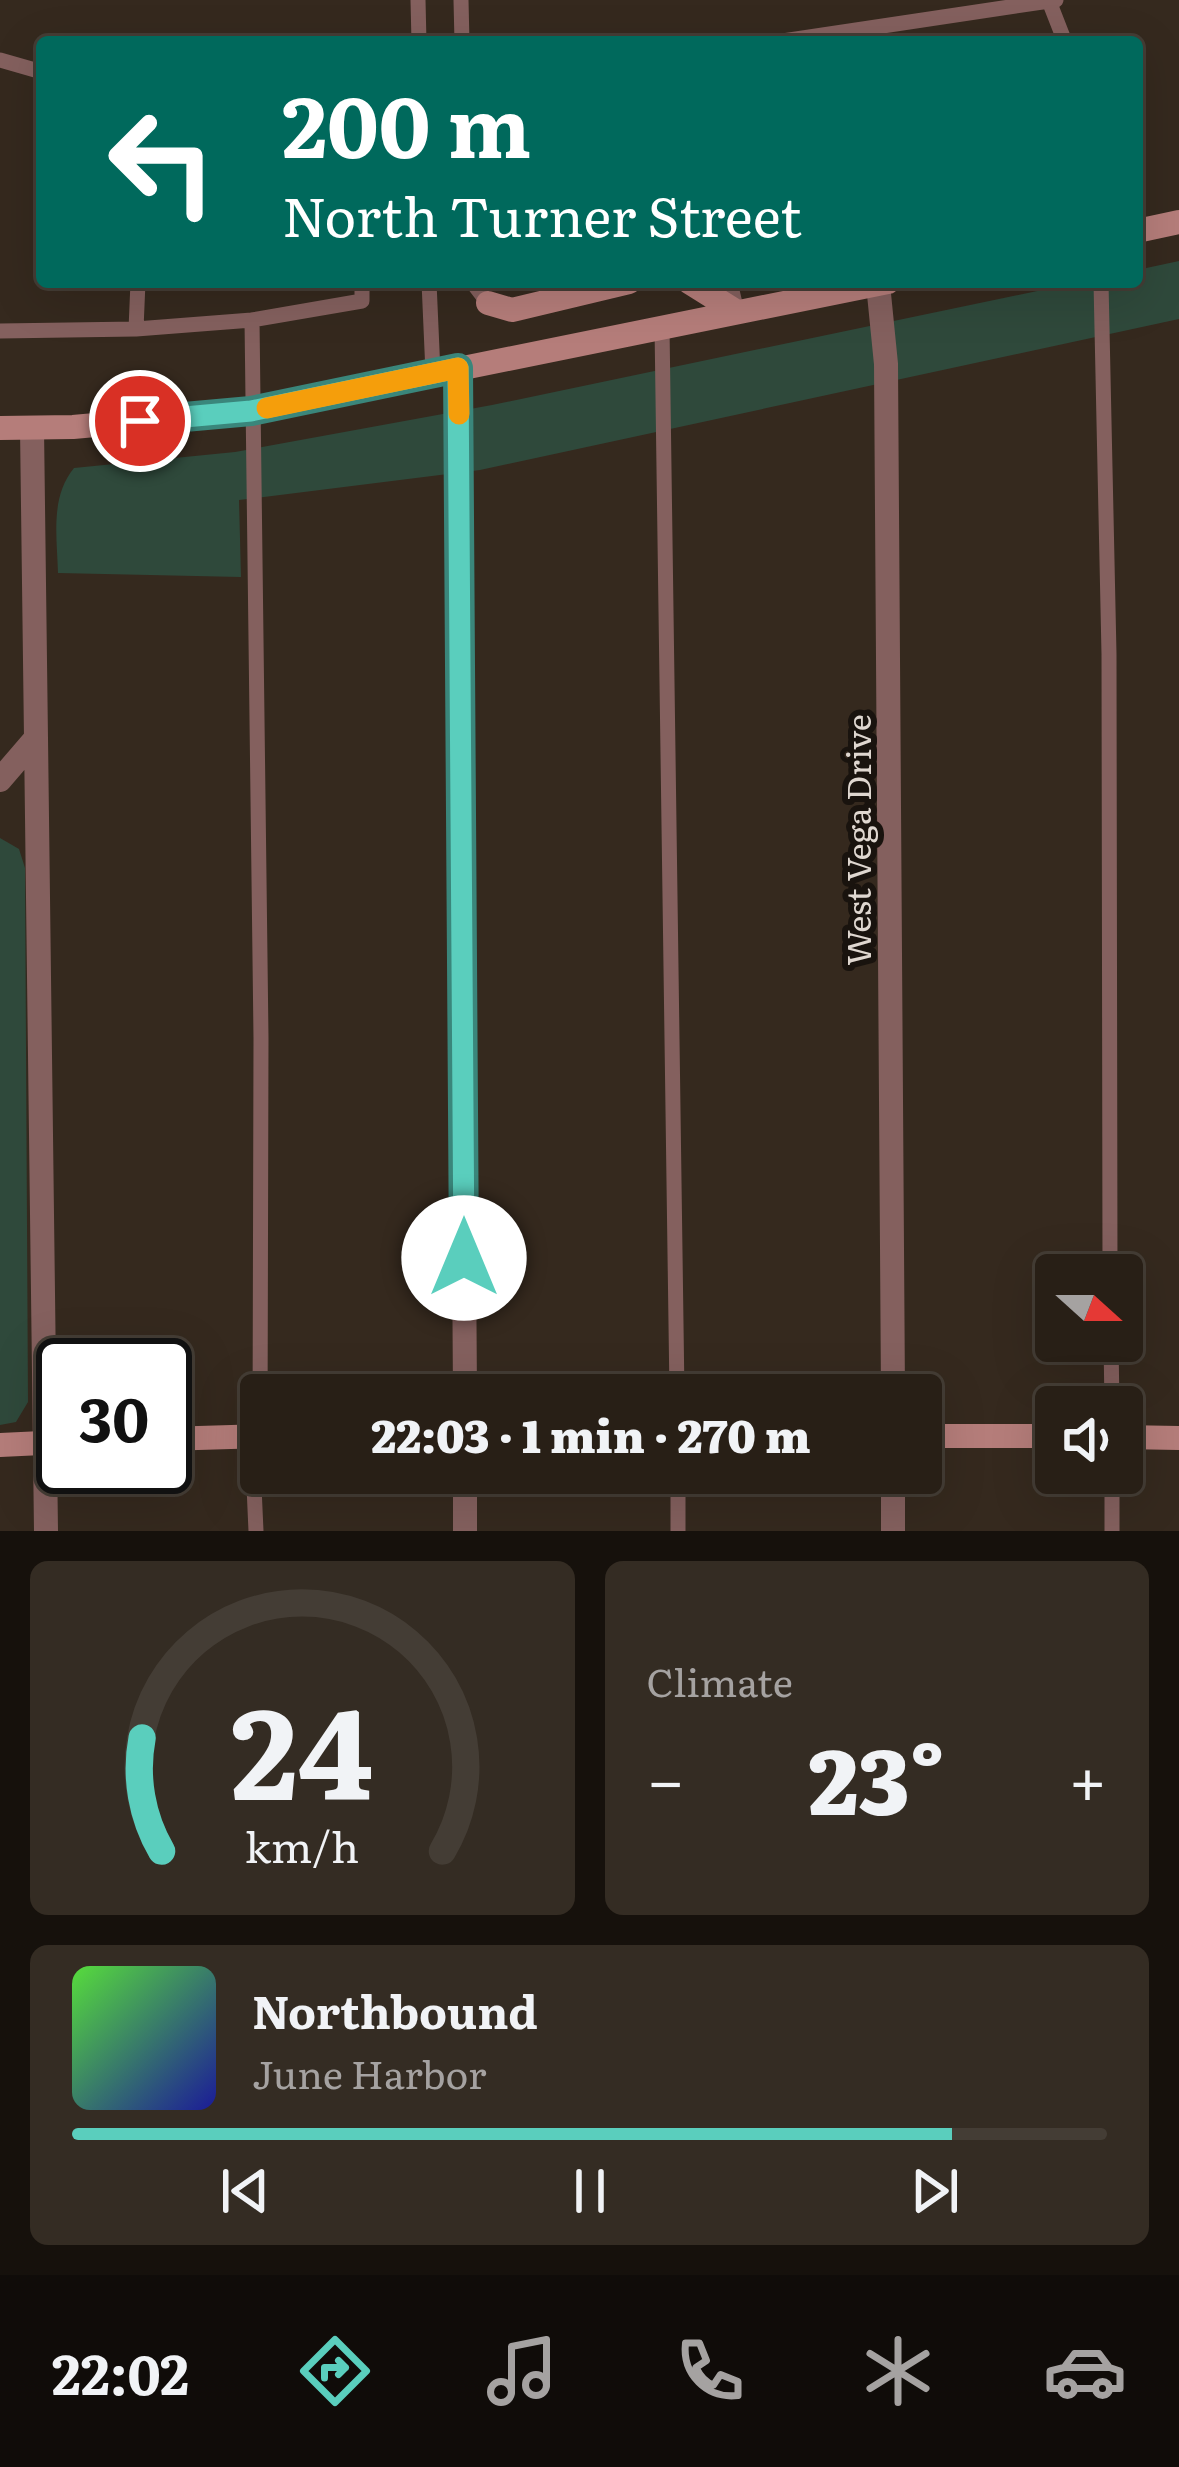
<!DOCTYPE html>
<meta charset="utf-8">
<style>
:root{--surface:#281f16;--page:#342c23;--text:#f1f3f6;--muted:#a5a2a1;--line:#443d35;--accent:#5acebd}
body{margin:0;font-family:Literata,serif;background:var(--page);color:var(--text);height:100vh;display:flex;flex-direction:column;font-size:45px;white-space:nowrap}
*{box-sizing:border-box;margin:0}
p{font-size:39px;color:var(--muted)}
.icon{flex:none;width:66px;height:66px;fill:none;stroke:currentColor;stroke-width:2;stroke-linecap:round;stroke-linejoin:round}
.map{position:relative;height:1531px;overflow:hidden}
.panel{display:flex;flex-direction:column;gap:30px;padding:30px;background:#16110c;flex:1}
.panel>*{flex:none}
.top-card{position:absolute;left:36px;top:36px;width:1107px;height:252px;border-radius:12px;box-shadow:0 12px 48px #0002,0 0 0 3px var(--line);background:#00695c;color:#fff;overflow:hidden}
.needle{width:78px;rotate:111deg}
.fabs{position:absolute;left:1035px;top:1254px;display:grid;gap:24px}
.fabs a{display:grid;place-items:center;width:108px;height:108px;border-radius:12px;background:var(--surface);box-shadow:0 12px 48px #0002,0 0 0 3px var(--line);font-size:60px}
.speed{position:absolute;left:36px;top:1338px;display:flex;gap:24px;font-size:60px;font-weight:700;text-align:center}
.speed>*{display:grid;place-content:center;width:156px;height:156px;border-radius:50%;background:var(--surface);box-shadow:0 12px 48px #0002,0 0 0 3px var(--line);line-height:1}
.speed .limit{border:6px solid #111;border-radius:18px;background:#fff;color:#111}
.pin{position:absolute;display:grid;place-items:center;width:102px;height:102px;color:#fff;margin:-51px;border:6px solid #fff;border-radius:50%;box-shadow:0 3px 12px #0007}
.me{position:absolute;width:132px;margin:-66px;rotate:0deg;stroke-linejoin:round;filter:drop-shadow(0 0 9px #0008)}
.turn{display:flex;align-items:center;gap:42px;height:252px;padding:0 48px;font-size:54px}
.turn .icon{width:156px;height:156px;stroke-width:2.5}
.turn b{display:block;font-size:84px;line-height:102px}
.big{font-size:90px;font-weight:800;line-height:1.1}
.panel .card{flex:1;display:flex;flex-direction:column;justify-content:center;gap:18px;min-width:0;padding:0 42px;border-radius:18px;background:var(--page)}
.panel .dial{align-items:center;gap:0}
.dial svg{height:312px;overflow:visible;fill:none;stroke:var(--line);stroke-width:7;stroke-linecap:round;text-anchor:middle}
.dial text{fill:var(--text);stroke:none}
.song{display:flex;align-items:center;gap:36px}
.cover{width:144px;height:144px;border-radius:18px;background:linear-gradient(135deg,hsl(110 70% 55%),hsl(240 70% 35%))}
.played{height:12px;border-radius:6px;background:linear-gradient(90deg,var(--accent) 85%,var(--line) 85%)}
.keys{display:flex;justify-content:space-around;direction:ltr}
.heat{display:flex;justify-content:space-between;align-items:center;font-size:66px;direction:ltr}
.panel .tiles{flex:1;display:grid;gap:30px;grid-template-columns:1fr 1fr}
.card:last-child{grid-column:span 2}
.trip{position:absolute;left:240px;top:1374px;width:702px;height:120px;border-radius:12px;background:var(--surface);box-shadow:0 12px 48px #0002,0 0 0 3px var(--line);font-weight:800;line-height:120px;text-align:center}
.menu{display:flex;height:192px;justify-content:space-around;align-items:center;background:#100c09;color:var(--muted)}
.menu .icon{width:84px;height:84px}
.menu .selected{color:var(--accent)}
.menu b{font-size:54px;color:var(--text)}
.map>svg:first-child{display:block}
.green{fill:#2f493b}
.lines{fill:none;stroke-linecap:round;stroke-linejoin:round}
.lane{stroke:#84605e;stroke-width:15}
.street{stroke:#84605e;stroke-width:24}
.secondary{stroke:#b57d7a;stroke-width:24}
.route-casing{stroke:#3a867b;stroke-width:30}
.route{stroke:#5acebd;stroke-width:21}
.slow{stroke:#f59e0b;stroke-width:21}
.labels{text-anchor:middle;dominant-baseline:central;stroke-width:12;stroke-linejoin:round;paint-order:stroke}
.street-label{font-size:33px;fill:#dfd7d0;stroke:#19130e}
</style>
<div class="map">
<svg width="1179" height="1531" viewBox="0 0 1179 1531">
<rect width="100%" height="100%" fill="#35291e"/>
<path class="green" d="M1179 261V319L480 470 239 500 241 577 58 573C57 537 50 497 74 468L235 452 492 405 1080 282H1137V270Z
M0 838 19 849 25 868 28 1402 16 1422 0 1425Z"/>
<g class="lines">
<path class="lane" d="M418 0 419 42
M461 0 462 42
M1049 1 1065 42
M776 42 1056 0
M0 60 42 72
M429 282 433 373
M472 282 488 303
M730 282 737 312
M1101 282 1109 654 1110 1275
M252 320 362 301V282
M662 326 677 1395
M136 329 252 320 261 1038 260 1436 253 1464 256 1531
M0 331 136 329 138 282
M1111 1341 1112 1407
M678 1473V1531
M1112 1473V1531"/>
<path class="street" d="M878 284 886 364 893 1395
M458 367 465 1395
M36 738 46 1531
M0 780 36 738 32 428
M465 1531V1473
M893 1531V1473"/>
<path class="secondary" d="M1137 231 1179 222
M689 282 737 312
M488 303 512 310 629 282
M0 428 73 427 251 411 888 282
M921 1436H1056
M1122 1437 1179 1438
M165 1439 261 1436
M0 1445 63 1442"/>
</g>
<g class="lines">
<g class="route-casing">
<path id="route" d="M140 421 251 411 458 368 464 1258"/>
</g>
<use href="#route" class="route"/>
<path class="slow" d="M267 408 458 368 459 414"/>
</g>
<g class="labels">
<g class="street-label">
<text transform="translate(856 840) rotate(-90)">West Vega Drive</text>
</g>
</g>
</svg>
<div class="fabs">
<a><svg class="needle" viewBox="-14 -14 28 28"><path d="M0-13l5 13h-10z" fill="#e53935"/><path d="M0 13l5-13h-10z" fill="#a5a2a1"/></svg></a>
<a><svg class="icon" aria-label="sound" viewBox="0 0 24 24"><path d="M4 9h4l5-4v14l-5-4H4zM17 9q2 3 0 6"/></svg></a>
</div>
<div class="speed"><div class="limit">30</div></div>
<div class="pin" style="left:140px;top:421px;background:#d93025"><svg class="icon" aria-label="arrive" viewBox="0 0 24 24"><path d="M6 21V4h12l-3 4 3 4H6"/></svg></div>
<svg class="me" style="left:464px;top:1258px" viewBox="-20 -20 40 40"><circle r="19" fill="#fff"/><path d="M0-13L10 11 0 6-10 11z" fill="#5acebd"/></svg>
<div class="trip">22:03 · 1 min · 270 m</div>
<div class="top-card">
<div class="turn"><svg class="icon" aria-label="left" viewBox="0 0 24 24"><path d="M17 20v-9H6M10 6l-5 5 5 5"/></svg><div><b>200 m</b>North Turner Street</div></div>
</div>
</div>
<section class="panel">
<div class="tiles">
<div class="card dial"><svg viewBox="0 0 100 80">
<path d="M14 69A42 42 0 1 1 86 69"/>
<path d="M14 69A42 42 0 0 1 9 40" stroke="#5acebd"/>
<text x="50" y="56" font-size="32" font-weight="700">24</text>
<text x="50" y="72" font-size="11">km/h</text>
</svg></div>
<div class="card"><p>Climate</p>
<div class="heat"><a>−</a><b class="big">23°</b><a>+</a></div>
</div>
<div class="card">
<div class="song"><i class="cover"></i><div><b>Northbound</b><p>June Harbor</p></div></div>
<div class="played"></div>
<div class="keys"><svg class="icon" aria-label="previous" viewBox="0 0 24 24"><path d="M18 5L8 12l10 7zM5 5v14"/></svg><svg class="icon" aria-label="pause" viewBox="0 0 24 24"><path d="M8 5v14M16 5v14"/></svg><svg class="icon" aria-label="next" viewBox="0 0 24 24"><path d="M6 5l10 7-10 7zM19 5v14"/></svg></div>
</div>
</div>
</section>
<nav class="menu">
<b>22:02</b>
<svg class="icon selected" aria-label="directions" viewBox="0 0 24 24"><path d="M12 3l9 9-9 9-9-9zM9 14v-3h6M13 9l2 2-2 2"/></svg>
<svg class="icon" aria-label="music" viewBox="0 0 24 24"><path d="M9 18V5l10-2v13"/><circle cx="6" cy="18" r="3"/><circle cx="16" cy="16" r="3"/></svg>
<svg class="icon" aria-label="phone" viewBox="0 0 24 24"><path d="M5 4h4l2 5-3 2q2 4 5 5l2-3 5 2v4C11 20 4 13 5 4z"/></svg>
<svg class="icon" aria-label="climate" viewBox="0 0 24 24"><path d="M12 3v18M4 7l16 10M4 17L20 7"/></svg>
<svg class="icon" aria-label="car" viewBox="0 0 24 24"><path d="M5 17H2v-5l4-1 3-4h7l3 4 3 1v5h-3M9 17h6M6 11h13"/><circle cx="7" cy="17" r="2"/><circle cx="17" cy="17" r="2"/></svg>
</nav>
